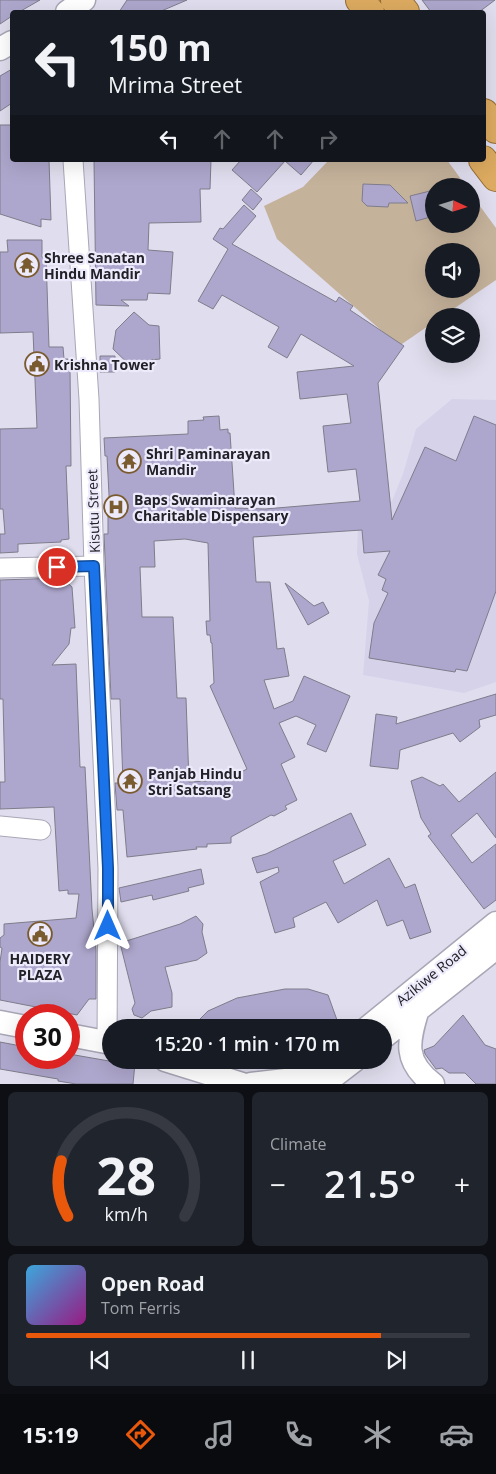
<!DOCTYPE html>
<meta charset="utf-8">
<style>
:root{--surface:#171b24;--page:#20242c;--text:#f1f3f6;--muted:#9ea1a6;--line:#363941;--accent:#ea580c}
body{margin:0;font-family:"Open Sans",sans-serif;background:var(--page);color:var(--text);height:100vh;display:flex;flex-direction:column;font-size:19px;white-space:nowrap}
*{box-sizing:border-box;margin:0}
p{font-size:16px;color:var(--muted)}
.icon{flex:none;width:28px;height:28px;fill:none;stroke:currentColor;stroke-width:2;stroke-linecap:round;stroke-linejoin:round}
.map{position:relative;height:1084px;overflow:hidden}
.panel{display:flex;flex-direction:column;gap:8px;padding:8px;background:#0d0f14;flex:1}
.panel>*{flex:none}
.banner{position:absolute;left:10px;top:10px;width:476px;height:152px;border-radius:5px;box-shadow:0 5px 20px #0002;background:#171b24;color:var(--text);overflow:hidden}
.needle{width:32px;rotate:94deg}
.buttons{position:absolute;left:425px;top:178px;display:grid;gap:10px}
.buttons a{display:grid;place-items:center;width:55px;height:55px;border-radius:50%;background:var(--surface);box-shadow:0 5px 20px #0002;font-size:25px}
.speed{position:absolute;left:15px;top:1004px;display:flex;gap:10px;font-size:25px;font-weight:700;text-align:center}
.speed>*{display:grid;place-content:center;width:65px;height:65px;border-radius:50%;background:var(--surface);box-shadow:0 5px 20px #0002;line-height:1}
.speed .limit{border:8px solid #d22;background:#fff;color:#111}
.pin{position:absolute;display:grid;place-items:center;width:42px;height:42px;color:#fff;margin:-21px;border:2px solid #fff;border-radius:50%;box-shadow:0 1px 5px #0007}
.me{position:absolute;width:55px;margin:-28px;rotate:0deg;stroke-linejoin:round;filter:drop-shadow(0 0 4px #0008)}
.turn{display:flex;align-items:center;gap:18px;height:105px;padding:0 15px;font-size:22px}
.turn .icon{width:65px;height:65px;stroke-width:2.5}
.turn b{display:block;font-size:35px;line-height:42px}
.lanes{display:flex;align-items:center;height:48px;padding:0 15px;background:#0003;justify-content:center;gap:25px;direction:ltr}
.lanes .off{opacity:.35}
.big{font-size:38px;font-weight:600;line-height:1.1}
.panel .tile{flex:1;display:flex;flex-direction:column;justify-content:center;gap:8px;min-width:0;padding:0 18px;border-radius:8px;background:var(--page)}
.panel .dial{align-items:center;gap:0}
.dial svg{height:130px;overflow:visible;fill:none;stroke:var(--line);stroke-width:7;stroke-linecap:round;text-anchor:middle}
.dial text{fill:var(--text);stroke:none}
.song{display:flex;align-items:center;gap:15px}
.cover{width:60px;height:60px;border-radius:8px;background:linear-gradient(135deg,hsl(200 70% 55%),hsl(310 70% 35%))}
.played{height:5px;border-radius:2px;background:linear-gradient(90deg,var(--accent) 80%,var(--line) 80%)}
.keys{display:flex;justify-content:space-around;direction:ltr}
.heat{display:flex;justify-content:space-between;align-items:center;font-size:28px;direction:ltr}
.panel .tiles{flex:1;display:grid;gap:8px;grid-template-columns:1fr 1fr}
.tile:last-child{grid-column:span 2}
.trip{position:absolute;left:102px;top:1019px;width:290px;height:50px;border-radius:25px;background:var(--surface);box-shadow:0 5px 20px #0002;font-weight:600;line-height:50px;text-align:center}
.tabs{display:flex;height:80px;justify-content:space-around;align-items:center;background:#090b0e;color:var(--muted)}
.tabs .icon{width:35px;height:35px}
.tabs .current{color:var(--accent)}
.tabs b{font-size:22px;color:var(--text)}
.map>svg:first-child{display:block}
.built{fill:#d6d2ea}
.green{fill:#c5b29b;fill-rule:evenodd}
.building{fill:#aea7cd;stroke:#7f7c8b;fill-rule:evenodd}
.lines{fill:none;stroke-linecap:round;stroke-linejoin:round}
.minor-casing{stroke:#a9a6b6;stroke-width:21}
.tertiary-casing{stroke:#a9a6b6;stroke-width:25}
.trunk-casing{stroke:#956c32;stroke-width:30}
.minor{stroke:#fff;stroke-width:19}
.tertiary{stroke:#fff;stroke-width:22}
.trunk{stroke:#dcaa60;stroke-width:28}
.route-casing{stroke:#114b97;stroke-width:12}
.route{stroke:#1a73e8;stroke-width:9}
.labels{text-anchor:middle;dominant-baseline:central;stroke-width:4.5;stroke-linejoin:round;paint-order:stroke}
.poi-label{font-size:14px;font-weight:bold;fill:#222127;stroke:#edebfb;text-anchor:start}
.street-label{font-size:14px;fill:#222127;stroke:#edebfb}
</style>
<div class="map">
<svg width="496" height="1084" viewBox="0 0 496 1084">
<rect width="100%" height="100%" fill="#e0ddee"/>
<path class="built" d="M452 399 496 400V682L464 693 363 675 369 601 357 554 358 528 364 516 392 501 403 474 416 429Z"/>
<path class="green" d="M329 160H447L466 186H434V224H471V194L496 228V280L443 316H434V322L399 346 277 239 264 206 303 187ZM434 251H471V289H434Z"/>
<path class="building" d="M0 0H40L19 12H12V16L0 24Z
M127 0H187L159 12H119Z
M422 0H495L479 12H431Z
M12 69V103L0 111V76Z
M0 125H12V160H49L51 220 41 219V227L0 214Z
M94 160H211L210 189H200L201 222 149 223 148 250 173 252 170 294 148 293 147 300H121L129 306 96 305Z
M241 160H314L301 175 285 161 257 192 232 170Z
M363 184 390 185 408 203H389L388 207 367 206 362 201Z
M251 189 262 199 253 210 242 200Z
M434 190V216L416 221 410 196Z
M244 205 256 216 232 244 336 302 339 297 353 306 350 310 404 346 378 383 392 520 425 447 456 461 474 416 496 425V591L467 671 456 669 455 672 369 658 374 623 388 593 382 590 386 579 378 575 390 551 364 553 362 530 253 537 256 582H270L277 649 284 648 289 676 264 680 274 709 293 701 304 676 350 696 326 752 307 744 316 725 296 716 279 723 295 757 281 764 297 800 285 806 287 809 274 816 271 815 231 837V843L207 844V847H196L197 849 127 857 123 810H117L115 783H123L120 699H111L104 534H108V514H110L107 456H105L104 438 188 434V421L204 420 203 417 219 416 220 430 228 429V433H230L235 508 265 509 360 501 356 469 328 472 323 426 351 423 347 394 300 399 297 372 354 366 301 334 287 358 268 347 279 327 222 295 213 309 198 301 228 249 213 239 220 228 223 229ZM185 539 208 543 210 621H206L207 635H210L211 643H212L214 683 210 686 247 769 226 780 189 782 186 698H177L173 617H142L140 567H155L154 541Z
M7 240H42V257L46 256 49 347H63L64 359H68V368H70L71 466H66L69 539 61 540V542L18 544V552L0 553V534H5L3 509H0V429L37 428 33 332 0 333V252H8Z
M134 312 149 325 159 326 160 359 150 360 143 368H133L113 349 116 330Z
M100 356H115V372H100Z
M62 578 72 587 75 628H71L69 644 52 665 76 664 80 767H85L92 909 96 950V999H89L77 1015 0 1000V962L2 948 0 947V938L4 935V924L76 918 79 894H68V890L59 891 54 807 0 809V782H5L3 699H0V580Z
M285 583 314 606 323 602 329 613 308 625Z
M496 694V715L479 720 480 727 460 742 453 733 400 750 398 769 370 766 376 714 397 717 396 724Z
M496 772V838L477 813 451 835 472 863 496 844V900L484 909 428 836 431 834 421 818 411 781 422 777 440 786 443 784 459 802Z
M351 813 366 845 333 861 344 884 389 858 405 888 415 884 431 932 410 939 403 920 387 926 377 900 338 923 326 902 293 918 295 927 275 933 260 882 279 872 278 867 257 873 252 858 266 854Z
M201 869 204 884 188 888 189 891 153 900 152 895 121 902 119 888Z
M196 916 203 924 202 932 207 953 197 960 165 967 172 993V1007L151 1011 142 1018 134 1015 132 1009 135 1003 120 943 180 924Z
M285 989H308L328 995 337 1020 333 1028H191L208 1011 237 998Z
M463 1015 485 1045 496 1049V1084H476L465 1073H449L442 1068 436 1069 425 1054 424 1050 434 1046Z
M0 1042 26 1047V1058H69V1054L109 1061 125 1060V1063H135L133 1084H76L58 1081V1079L0 1069Z"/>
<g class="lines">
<g class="minor-casing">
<path id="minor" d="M73 160 89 399 94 566 108 868 107 1042
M0 568 94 566
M0 826 41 830"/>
</g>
<g class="tertiary-casing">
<path id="tertiary" d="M67 12 84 0
M0 49 12 42
M418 1009C408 1042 403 1061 433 1084
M0 1022 26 1027
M367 1028 496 923
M69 1035 111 1043
M384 1037 496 948
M165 1060 242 1084
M297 1083 326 1060
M251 1084 303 1078 327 1081
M324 1084 355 1060"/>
</g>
<g class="trunk-casing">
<path id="trunk" d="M360 0 370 12
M395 0 405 12
M484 113 496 129
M483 160 496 177"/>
</g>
<use href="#minor" class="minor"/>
<use href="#tertiary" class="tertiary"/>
<use href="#trunk" class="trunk"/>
</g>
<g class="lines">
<g class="route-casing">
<path id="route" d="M57 567 94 566 108 868V926"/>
</g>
<use href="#route" class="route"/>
</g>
<defs>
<g id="temple-ring" transform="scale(1.25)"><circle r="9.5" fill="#edebfb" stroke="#7a5b30" stroke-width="1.5"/><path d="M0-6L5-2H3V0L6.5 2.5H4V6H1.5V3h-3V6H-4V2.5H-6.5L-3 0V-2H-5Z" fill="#7a5b30"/></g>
<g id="civic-ring" transform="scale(1.25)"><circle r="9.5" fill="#edebfb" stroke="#7a5b30" stroke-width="1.5"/><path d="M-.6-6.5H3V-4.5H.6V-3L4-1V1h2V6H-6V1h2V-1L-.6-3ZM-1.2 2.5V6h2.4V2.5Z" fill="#7a5b30"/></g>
<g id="hospital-ring" transform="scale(1.25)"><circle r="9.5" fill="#edebfb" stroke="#7a5b30" stroke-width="1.5"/><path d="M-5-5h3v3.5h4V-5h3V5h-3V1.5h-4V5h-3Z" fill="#7a5b30"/></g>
</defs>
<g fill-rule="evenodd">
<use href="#temple-ring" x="27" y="265"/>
<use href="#civic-ring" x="37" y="364"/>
<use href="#temple-ring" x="129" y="461"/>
<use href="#hospital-ring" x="116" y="507"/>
<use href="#temple-ring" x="130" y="781"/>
<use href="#civic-ring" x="40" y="934"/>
</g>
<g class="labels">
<g class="poi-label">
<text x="44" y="257">Shree Sanatan<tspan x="44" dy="16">Hindu Mandir</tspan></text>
<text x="54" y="364">Krishna Tower</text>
<text x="146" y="453">Shri Paminarayan<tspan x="146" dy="16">Mandir</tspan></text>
<text x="134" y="499">Baps Swaminarayan<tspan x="134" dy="16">Charitable Dispensary</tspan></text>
<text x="148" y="773">Panjab Hindu<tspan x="148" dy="16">Stri Satsang</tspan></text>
<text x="40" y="958" text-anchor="middle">HAIDERY<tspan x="40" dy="16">PLAZA</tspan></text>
</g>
<g class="street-label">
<text transform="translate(93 511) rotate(-92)">Kisutu Street</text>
<text transform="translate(431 975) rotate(-39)">Azikiwe Road</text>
</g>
</g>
</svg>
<div class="buttons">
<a><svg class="needle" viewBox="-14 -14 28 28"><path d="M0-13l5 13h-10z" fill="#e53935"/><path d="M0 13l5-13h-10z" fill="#9ea1a6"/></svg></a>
<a><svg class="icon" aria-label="sound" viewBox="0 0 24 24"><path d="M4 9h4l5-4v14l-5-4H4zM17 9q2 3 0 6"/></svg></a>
<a><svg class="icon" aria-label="layers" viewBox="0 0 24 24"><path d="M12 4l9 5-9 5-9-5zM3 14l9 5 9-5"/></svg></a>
</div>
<div class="speed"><div class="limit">30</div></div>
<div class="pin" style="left:57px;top:567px;background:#d93025"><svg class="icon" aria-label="arrive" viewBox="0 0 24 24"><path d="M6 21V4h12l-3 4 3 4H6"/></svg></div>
<svg class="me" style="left:108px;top:926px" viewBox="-20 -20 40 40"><path d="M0-17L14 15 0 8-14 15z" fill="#1a73e8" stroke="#fff" stroke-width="4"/></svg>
<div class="trip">15:20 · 1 min · 170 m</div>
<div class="banner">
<div class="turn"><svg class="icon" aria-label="left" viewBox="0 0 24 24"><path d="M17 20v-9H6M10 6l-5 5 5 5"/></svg><div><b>150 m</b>Mrima Street</div></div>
<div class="lanes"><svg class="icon" aria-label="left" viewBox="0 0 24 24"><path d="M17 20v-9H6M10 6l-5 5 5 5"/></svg><svg class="icon off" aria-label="ahead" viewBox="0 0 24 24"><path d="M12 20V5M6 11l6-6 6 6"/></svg><svg class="icon off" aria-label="ahead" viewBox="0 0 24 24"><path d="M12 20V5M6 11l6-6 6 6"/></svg><svg class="icon off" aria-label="right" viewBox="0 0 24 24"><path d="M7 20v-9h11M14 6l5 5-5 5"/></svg></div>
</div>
</div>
<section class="panel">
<div class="tiles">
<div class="tile dial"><svg viewBox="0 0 100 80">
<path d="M14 69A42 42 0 1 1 86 69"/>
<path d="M14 69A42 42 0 0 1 10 35" stroke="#ea580c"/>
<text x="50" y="56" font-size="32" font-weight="700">28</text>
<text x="50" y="72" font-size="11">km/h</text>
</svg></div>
<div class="tile"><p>Climate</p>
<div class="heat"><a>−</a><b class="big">21.5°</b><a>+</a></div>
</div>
<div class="tile">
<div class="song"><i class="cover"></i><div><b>Open Road</b><p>Tom Ferris</p></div></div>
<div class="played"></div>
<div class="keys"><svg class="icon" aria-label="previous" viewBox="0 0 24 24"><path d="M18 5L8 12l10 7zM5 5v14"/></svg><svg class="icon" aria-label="pause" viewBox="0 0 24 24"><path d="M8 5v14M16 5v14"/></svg><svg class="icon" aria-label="next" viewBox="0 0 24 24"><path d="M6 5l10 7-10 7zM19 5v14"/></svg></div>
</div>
</div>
</section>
<nav class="tabs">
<b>15:19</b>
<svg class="icon current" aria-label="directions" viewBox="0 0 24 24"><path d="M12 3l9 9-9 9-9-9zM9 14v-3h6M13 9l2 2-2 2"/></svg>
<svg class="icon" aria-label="music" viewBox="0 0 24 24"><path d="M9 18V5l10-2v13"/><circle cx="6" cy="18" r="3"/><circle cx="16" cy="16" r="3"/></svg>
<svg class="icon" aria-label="phone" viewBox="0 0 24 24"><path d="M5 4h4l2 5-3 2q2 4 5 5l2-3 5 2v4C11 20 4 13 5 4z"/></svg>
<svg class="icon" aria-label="climate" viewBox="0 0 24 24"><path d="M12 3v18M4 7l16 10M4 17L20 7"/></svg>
<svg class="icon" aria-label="car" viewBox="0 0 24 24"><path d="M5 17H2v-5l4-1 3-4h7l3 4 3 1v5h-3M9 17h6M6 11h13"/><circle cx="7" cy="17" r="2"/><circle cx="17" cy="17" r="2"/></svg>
</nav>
